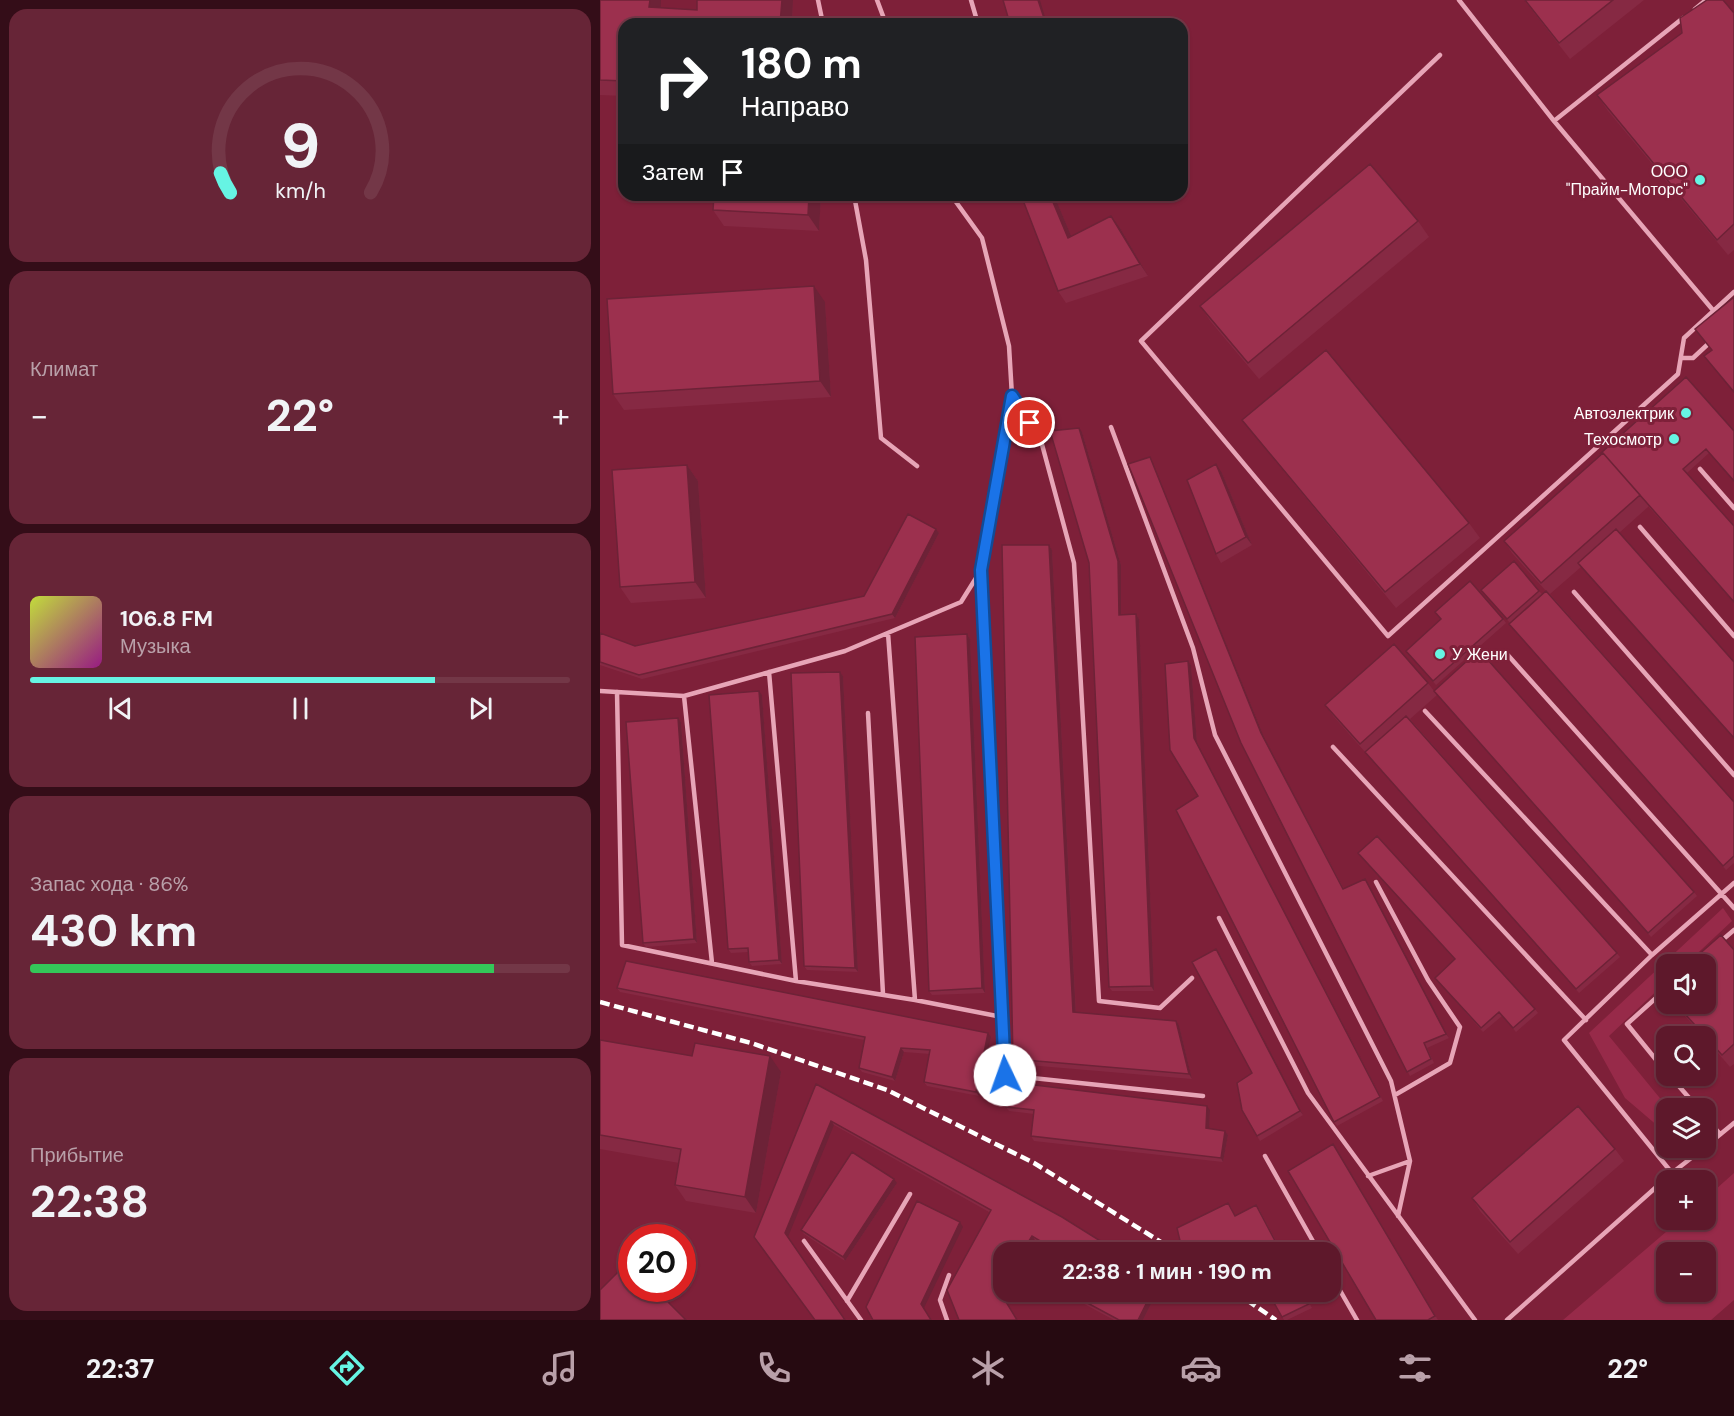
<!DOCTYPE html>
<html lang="ru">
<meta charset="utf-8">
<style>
:root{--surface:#5e182b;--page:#672537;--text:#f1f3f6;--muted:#b9a0a9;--line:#733747;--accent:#66f4e3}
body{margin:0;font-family:"DM Sans",sans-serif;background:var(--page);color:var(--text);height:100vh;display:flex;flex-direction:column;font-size:22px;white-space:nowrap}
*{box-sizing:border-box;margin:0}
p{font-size:20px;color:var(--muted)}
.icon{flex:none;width:33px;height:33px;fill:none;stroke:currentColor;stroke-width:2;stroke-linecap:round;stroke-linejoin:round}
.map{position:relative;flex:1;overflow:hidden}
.sheet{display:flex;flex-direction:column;gap:9px;padding:9px;background:#340d18;width:600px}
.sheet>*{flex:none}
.hud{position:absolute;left:18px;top:18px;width:570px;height:183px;border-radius:18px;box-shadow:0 2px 4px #0004,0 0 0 2px var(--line);background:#202124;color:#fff;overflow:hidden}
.controls{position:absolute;left:1056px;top:954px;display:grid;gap:12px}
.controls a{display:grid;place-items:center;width:60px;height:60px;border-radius:12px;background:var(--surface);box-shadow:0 2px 4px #0004,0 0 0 2px var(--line);font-size:30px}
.speed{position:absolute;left:18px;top:1224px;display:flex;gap:12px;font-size:30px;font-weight:700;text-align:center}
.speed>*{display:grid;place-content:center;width:78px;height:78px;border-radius:50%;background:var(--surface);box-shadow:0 2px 4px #0004,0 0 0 2px var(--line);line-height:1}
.speed .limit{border:9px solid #d22;background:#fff;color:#111}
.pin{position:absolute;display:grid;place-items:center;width:51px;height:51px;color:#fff;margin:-26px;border:3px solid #fff;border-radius:50%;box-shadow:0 2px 6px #0007}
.me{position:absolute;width:66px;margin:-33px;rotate:357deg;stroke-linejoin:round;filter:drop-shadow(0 0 4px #0008)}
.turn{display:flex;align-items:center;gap:21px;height:126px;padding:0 24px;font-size:27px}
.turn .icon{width:78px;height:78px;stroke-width:2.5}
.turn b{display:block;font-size:42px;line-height:51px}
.then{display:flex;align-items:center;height:57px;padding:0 24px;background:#0003;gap:12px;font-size:22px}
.big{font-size:45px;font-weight:700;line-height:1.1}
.sheet .card{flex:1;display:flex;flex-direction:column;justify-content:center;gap:9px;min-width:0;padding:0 21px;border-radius:18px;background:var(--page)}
.sheet .dial{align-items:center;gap:0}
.dial svg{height:156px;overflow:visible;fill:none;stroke:var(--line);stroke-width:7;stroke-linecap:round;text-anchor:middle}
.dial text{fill:var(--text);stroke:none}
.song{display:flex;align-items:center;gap:18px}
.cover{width:72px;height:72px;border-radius:9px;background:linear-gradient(135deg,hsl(70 70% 55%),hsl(310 70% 35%))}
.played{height:6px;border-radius:3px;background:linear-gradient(90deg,var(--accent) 75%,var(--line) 75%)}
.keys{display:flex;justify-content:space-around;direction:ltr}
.heat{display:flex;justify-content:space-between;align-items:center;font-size:33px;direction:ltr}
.charge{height:9px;border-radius:4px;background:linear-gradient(90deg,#34c759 86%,var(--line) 0)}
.trip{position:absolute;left:393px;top:1242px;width:348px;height:60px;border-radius:18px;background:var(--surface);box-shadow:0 2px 4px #0004,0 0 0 2px var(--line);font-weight:700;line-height:60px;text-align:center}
.menu{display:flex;height:96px;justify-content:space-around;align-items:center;background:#260a11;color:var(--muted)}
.menu .icon{width:42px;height:42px}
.menu .selected{color:var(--accent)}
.menu b{font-size:27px;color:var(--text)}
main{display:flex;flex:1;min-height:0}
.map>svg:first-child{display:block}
.green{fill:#972a49;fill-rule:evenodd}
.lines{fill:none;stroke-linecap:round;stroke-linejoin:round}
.lane{stroke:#e7a5b7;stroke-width:4.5}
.rail{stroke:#fff;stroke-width:4.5;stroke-dasharray:10 4.5;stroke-linecap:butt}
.wall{fill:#862943}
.shaded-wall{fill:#6d2237}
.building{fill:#9c304e;stroke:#6d2237;stroke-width:1.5}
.route-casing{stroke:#114b97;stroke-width:15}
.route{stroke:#1a73e8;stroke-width:10}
.poi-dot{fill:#66f4e3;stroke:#7e2039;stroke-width:2}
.labels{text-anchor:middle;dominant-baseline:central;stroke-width:6;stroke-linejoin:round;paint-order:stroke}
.poi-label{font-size:16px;fill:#fff;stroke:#7e2039;text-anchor:end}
</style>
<main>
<section class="sheet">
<div class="card dial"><svg viewBox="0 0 100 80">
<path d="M14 69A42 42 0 1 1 86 69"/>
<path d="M14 69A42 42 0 0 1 9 59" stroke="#66f4e3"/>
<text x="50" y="56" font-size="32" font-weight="700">9</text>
<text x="50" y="72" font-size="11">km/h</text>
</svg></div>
<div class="card"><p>Климат</p>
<div class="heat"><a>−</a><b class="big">22°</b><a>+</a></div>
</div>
<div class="card">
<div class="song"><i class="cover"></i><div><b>106.8 FM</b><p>Музыка</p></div></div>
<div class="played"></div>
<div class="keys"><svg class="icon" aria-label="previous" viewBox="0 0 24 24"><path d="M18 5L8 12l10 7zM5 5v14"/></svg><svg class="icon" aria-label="pause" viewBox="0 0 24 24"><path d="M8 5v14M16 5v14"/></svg><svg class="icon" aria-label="next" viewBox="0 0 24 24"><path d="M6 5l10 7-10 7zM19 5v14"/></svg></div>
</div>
<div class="card"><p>Запас хода · 86%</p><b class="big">430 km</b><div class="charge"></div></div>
<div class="card"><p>Прибытие</p><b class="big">22:38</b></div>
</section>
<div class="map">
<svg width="1134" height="1320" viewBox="0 0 1134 1320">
<rect width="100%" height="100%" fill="#7e2039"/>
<path class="green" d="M1123 908 1132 921 1086 964H1066V982L1009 1036 1068 1108 1066 1133 1025 1098 989 1033Z
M1134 1173V1300L1111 1320H963L1080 1220H1106V1198ZM1066 1252H1106V1292H1066Z"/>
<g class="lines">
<path class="lane" d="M218 0 223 24
M277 0 286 24
M371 0 378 24
M859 0 954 121
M1095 9 1106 0
M1083 18 954 121 1112 309
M840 55 541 341 788 636 1078 374 1084 338 1134 292
M254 195 266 260 281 438 317 466
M1081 358H1093L1107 345
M413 397 440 437 474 563 499 1001 560 1008 592 978
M511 427 593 648 615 735 791 1081 810 1161 768 1176
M1100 469 1134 508
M1040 527 1134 636
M381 570 405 1075 603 1096
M974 592 1134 775
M288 633 315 1000
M906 653 1134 908
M169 672 196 981
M0 691 84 696 245 651 361 602 381 570 412 396 409 346 382 238 351 195
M17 692 22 945 196 981 315 1000 402 1017
M84 696 112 963
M825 711 1052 955
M268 713 283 994
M733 747 986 1020
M776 882 828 980 860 1027 850 1063 795 1095
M619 918 708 1093 875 1320
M1120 942 1134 930
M1066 989 1027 1024 1066 1072
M1070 1076 1098 1108
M1106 1118 1120 1134
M1106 1146 1134 1123
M1104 1148 1072 1173 964 1040 1052 955 1134 883
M665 1156 719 1252
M798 1216 810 1161
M204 1241 261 1320
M730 1273 757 1320
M247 1301 310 1194
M347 1320 340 1300 349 1275
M907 1320 1072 1173"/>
<path class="rail" d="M0 1002 151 1043 287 1090 434 1163 577 1252
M635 1292 676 1320"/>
</g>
<path class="wall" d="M0 0 61 8 97 10 193 0 192 24H24V96L0 95Z
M924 0H1044L970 59Z
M1134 13V250L1128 255 1008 111 997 95Z
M221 195 219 231 124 226 113 210Z
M421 195H454L471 236 511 216 520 228 548 276 466 303 458 291Z
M818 221 829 237 659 379 611 322 600 306Z
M225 302 231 397 24 410 13 394Z
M642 420 869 523 880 538 796 608 654 435Z
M1134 431V482L1109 453 1087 473 1134 526V603L1048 506V507L1019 533 1134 662V739L981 567 950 594 1134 802V863L1126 870 912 628 909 624 910 623 881 590 939 591 942 594 946 591 912 553 904 541Z
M482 432 521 565V615L536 614 539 619 554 991H512L509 987Z
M550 457 552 461 664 737 744 889 768 883 849 1038 827 1048 834 1063 810 1076 641 743Z
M87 465 98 481 106 598 31 603 20 587Z
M622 473 652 545 621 563 616 554Z
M336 529 339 533 295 618 42 679 0 665V633L35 646 264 596Z
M449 545 452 550 476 1012 576 1021 579 1025 592 1079 416 1064 413 1059Z
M835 612 903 619 906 623 836 685 806 651 841 619Z
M367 634 370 639 385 993 332 995 329 991Z
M588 661 591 665 597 743 783 1101 737 1126 734 1122 598 796Z
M240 672 243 676 258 972 207 970 204 966Z
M828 683 834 691 1094 892 1097 896 1051 937 837 695 810 719 1020 957 979 993 734 717 725 705Z
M162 695 182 964 152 966 149 962V952L131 953 128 949Z
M78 718 81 722 97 943 46 947 43 943Z
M758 853 935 1009 938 1013 916 1032 902 1016 883 1032 835 978 855 960Z
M1134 950V1064L1130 1067 1106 1039V1036H1103L1074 1004H1106Z
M619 953 703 1115 660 1141 657 1136 652 1073Z
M17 988 391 1037 379 1096 327 1086 324 1082 330 1054 304 1052 295 1081 262 1072 259 1068 264 1040 20 992Z
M0 1040 181 1072 156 1213 86 1201 75 1185 79 1163 0 1149Z
M216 1084 462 1217 446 1247 435 1240 428 1252H404L403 1296 359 1320 389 1212 234 1125 154 1237Z
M406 1107 610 1110 609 1129 625 1131 628 1135 623 1162 434 1141 431 1136 434 1114 409 1111Z
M736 1148 838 1320H776Z
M1015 1149 1024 1161 918 1254 880 1211 872 1198Z
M297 1183 245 1261 204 1234 201 1230Z
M631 1207 635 1216 659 1209 682 1252H590L584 1249 581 1245Z
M462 1292H557L543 1320H514Z
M668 1292H703L712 1308 687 1320H684Z"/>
<path class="shaded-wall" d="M50 0H61L60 23 49 7Z
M182 0H193L192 24H180Z
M438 0H440L447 24H446Z
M209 195H221L219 231 208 215Z
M450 195H454L477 250 468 238Z
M511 216 520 228 548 276 540 264Z
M214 286 225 302 231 397 220 381Z
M479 428 482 432 521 565V619L519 615Z
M550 457 552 461 664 737 746 893 661 733Z
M616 464 622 473 652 545 646 537Z
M87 465 98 481 106 598 95 582Z
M336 529 339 533 295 618 292 614Z
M449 545 452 550 476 1016 473 1012Z
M536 614 539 619 554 991 551 986Z
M367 634 370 639 385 993 382 988Z
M588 661 591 665 597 743 783 1101 594 738Z
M240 672 243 676 258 972 255 968Z
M159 691 162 695 182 964 179 960Z
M78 718 81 722 97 943 94 939Z
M765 879 768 883 849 1038 846 1034Z
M616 949 619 953 703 1115 700 1111Z
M576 1021 579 1025 592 1079 589 1074Z
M388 1033 391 1037 379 1096 376 1092Z
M301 1048 304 1052 295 1081 292 1077Z
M170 1056 181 1072 156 1213 145 1197Z
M607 1106 610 1110 609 1132 606 1128Z
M231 1121 234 1125 188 1237 185 1233Z
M625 1131 628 1135 623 1162 621 1158Z
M294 1179 297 1183 245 1261 243 1257Z
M360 1222 363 1227 324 1308 321 1304Z
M432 1236 435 1240 428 1252H422Z
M404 1286V1292H405L403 1296 400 1292Z
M552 1292H557L543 1320H538Z"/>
<path class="building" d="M0 0H50L49 7 97 10V0H182L180 24H24V81L0 80Z
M403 0H438L446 24H410Z
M925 0H1013L959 43Z
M1107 0H1123L1134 13V224L1117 240 997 95 1082 33 1080 18Z
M770 164 818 221 648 363 600 306Z
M114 195H209L208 215 113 210Z
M421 195H450L468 238 511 216 540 264 458 291Z
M214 286 220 381 13 394 7 299Z
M1134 297V392L1104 356 1112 350 1095 329Z
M726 350 869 523 785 592 642 420Z
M1086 377 1134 431V481L1106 449 1083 469 1134 526V602L1003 453H1001Z
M479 428 518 561 519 615 536 614 551 986 509 987 489 563 450 431Z
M1003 453 1040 495 941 583 904 541Z
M550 457 661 733 743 889 765 879 846 1034 824 1043 831 1059 807 1072 641 743 528 464Z
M616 464 646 537 616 554 587 480Z
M87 465 95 582 20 587 12 470Z
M308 514 336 529 292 614 39 675 0 662V633L35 646 264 596Z
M1016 529 1134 662V738L978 563Z
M402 545H449L473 1012 576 1021 589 1074 413 1059Z
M914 561 939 591 907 619 881 590Z
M870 581 903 619 833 681 806 651 841 619 835 612Z
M946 591 1134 802V856L1123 866 909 624Z
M367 634 382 988 329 991 315 637Z
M794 644 828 683 760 744 725 705Z
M879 650 1094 892 1048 933 834 691Z
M588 661 594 738 780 1097 734 1122 576 810 598 796 570 750 565 664Z
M240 672 255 968 204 966 191 673Z
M159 691 179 960 149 962 148 948 128 949 109 695Z
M806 716 1017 953 976 989 765 752Z
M78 718 94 939 43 943 26 722Z
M777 836 935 1009 913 1028 899 1012 881 1028 835 978 855 959 758 853Z
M1121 935 1134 950V1044L1122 1055 1076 1004H1106V964H1088Z
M616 949 700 1111 657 1136 642 1110 637 1083 652 1073 592 962Z
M26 961 388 1033 376 1092 324 1082 330 1050 301 1048 292 1077 259 1068 265 1037 17 988Z
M1066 984V992L1062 987Z
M0 1040 92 1056 95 1043 170 1056 145 1197 75 1185 81 1149 0 1135Z
M410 1082 607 1106 606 1128 625 1131 621 1158 431 1136 434 1110 406 1107Z
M216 1084 462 1217 518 1252H442L447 1245 432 1236 422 1252H404V1286L400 1292 417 1320H359L347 1290 391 1210 231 1121 185 1233 245 1320H215L154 1237Z
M978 1106 1015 1149 910 1242 872 1198Z
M733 1144 835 1316 828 1320H776L688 1171Z
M252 1152 294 1179 243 1257 201 1230Z
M317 1201 360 1222 321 1304 331 1320H273L266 1307Z
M628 1203 635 1216 656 1205 681 1252H648L647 1251 644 1252H594L581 1245 577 1228Z
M28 1262 32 1265V1288H54L86 1320H0V1290Z
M467 1292H552L538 1320H519Z
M668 1292H703L709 1304 682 1317Z"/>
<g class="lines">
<g class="route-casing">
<path id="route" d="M405 1075 381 570 412 396 430 423"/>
</g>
<use href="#route" class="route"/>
</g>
<g class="poi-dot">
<circle cx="1100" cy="180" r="6"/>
<circle cx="1086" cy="413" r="6"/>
<circle cx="1074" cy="439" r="6"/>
<circle cx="840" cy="654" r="6"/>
</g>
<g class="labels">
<g class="poi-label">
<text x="1088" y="171">ООО<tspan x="1088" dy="18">"Прайм-Моторс"</tspan></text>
<text x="1074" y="413">Автоэлектрик</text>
<text x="1062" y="439">Техосмотр</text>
<text x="852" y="654" text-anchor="start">У Жени</text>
</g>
</g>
</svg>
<div class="controls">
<a><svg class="icon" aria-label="sound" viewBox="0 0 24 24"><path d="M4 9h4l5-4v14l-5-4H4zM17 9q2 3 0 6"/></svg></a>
<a><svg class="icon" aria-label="search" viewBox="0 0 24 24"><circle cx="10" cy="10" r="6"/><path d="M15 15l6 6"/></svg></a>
<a><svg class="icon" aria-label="layers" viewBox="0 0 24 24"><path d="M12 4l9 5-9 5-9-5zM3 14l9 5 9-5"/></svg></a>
<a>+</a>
<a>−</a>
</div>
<div class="speed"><div class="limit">20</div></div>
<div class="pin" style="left:430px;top:423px;background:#d93025"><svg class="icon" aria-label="arrive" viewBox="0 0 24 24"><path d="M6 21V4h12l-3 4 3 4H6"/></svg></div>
<svg class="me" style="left:405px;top:1075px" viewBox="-20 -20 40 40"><circle r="19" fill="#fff"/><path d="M0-13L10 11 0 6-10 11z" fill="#1a73e8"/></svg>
<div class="trip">22:38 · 1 мин · 190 m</div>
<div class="hud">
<div class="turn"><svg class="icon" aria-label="right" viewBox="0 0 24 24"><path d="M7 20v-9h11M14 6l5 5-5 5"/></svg><div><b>180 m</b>Направо</div></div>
<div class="then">Затем<svg class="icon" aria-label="arrive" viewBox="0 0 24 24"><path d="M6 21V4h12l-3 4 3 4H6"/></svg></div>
</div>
</div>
</main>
<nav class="menu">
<b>22:37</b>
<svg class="icon selected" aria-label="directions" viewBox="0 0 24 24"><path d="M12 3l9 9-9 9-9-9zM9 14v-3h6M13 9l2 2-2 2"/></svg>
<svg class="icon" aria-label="music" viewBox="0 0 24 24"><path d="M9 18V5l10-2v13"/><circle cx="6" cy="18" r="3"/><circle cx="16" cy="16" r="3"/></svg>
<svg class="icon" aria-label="phone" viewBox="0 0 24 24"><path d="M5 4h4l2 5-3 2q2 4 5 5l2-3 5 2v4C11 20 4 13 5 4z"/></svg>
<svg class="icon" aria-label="climate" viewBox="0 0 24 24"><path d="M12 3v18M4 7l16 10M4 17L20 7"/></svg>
<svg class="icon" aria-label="car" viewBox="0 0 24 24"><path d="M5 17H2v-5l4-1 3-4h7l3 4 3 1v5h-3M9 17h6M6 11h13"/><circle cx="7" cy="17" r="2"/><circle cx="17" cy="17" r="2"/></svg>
<svg class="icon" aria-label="filters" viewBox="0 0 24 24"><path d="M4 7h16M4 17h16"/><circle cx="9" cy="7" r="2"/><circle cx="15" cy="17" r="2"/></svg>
<b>22°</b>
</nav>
